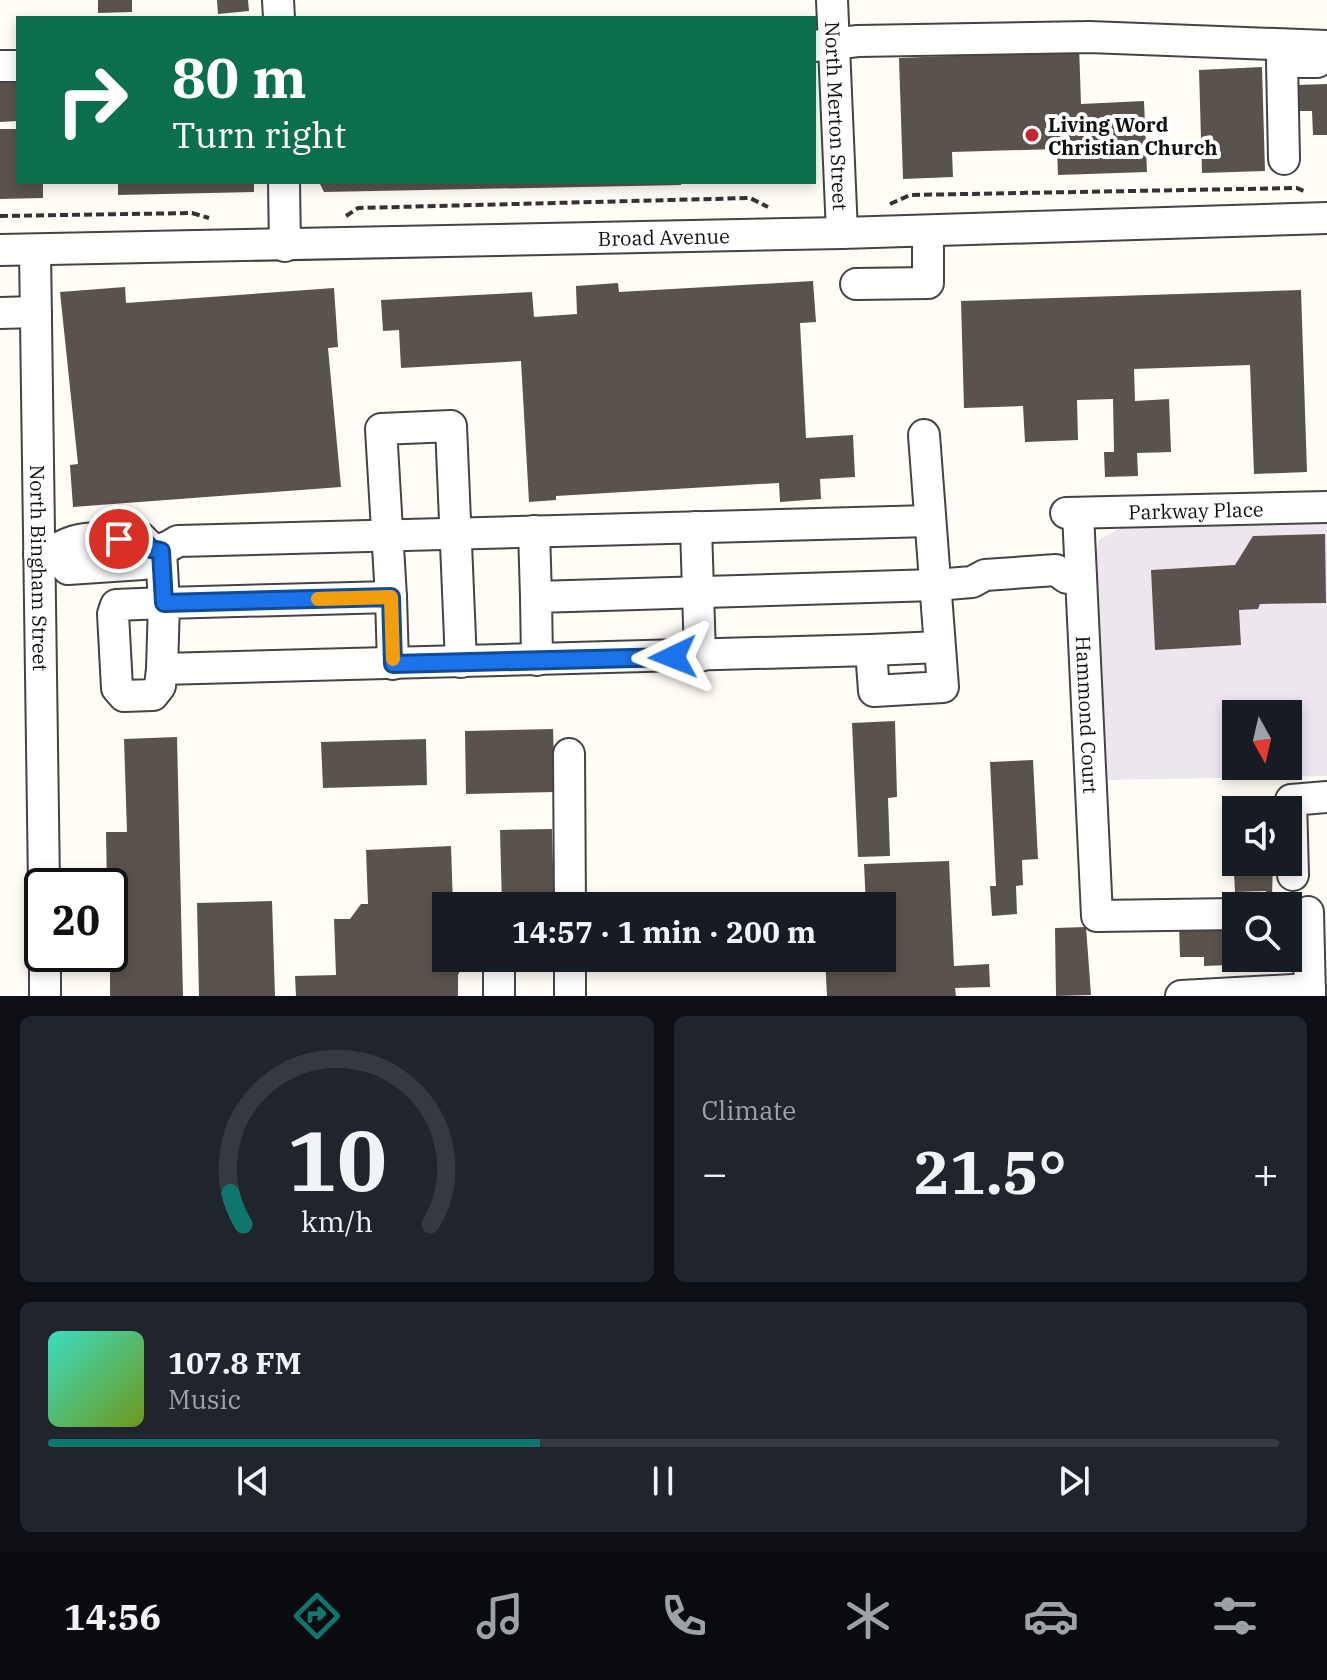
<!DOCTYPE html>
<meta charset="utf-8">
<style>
:root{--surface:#171b24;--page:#20242c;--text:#f1f3f6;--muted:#9ea1a6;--line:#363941;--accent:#0f766e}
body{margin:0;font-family:"IBM Plex Serif",serif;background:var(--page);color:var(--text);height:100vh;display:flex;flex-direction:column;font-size:30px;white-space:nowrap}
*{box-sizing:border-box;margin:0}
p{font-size:26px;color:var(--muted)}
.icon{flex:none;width:44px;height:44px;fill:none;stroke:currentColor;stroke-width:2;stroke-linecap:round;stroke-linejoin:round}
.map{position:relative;height:996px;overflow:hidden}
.panel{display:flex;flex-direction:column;gap:20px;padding:20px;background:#0d0f14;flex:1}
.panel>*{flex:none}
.hud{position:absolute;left:16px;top:16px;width:800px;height:168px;border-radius:0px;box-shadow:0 4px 12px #0003;background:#0b6e4f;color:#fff;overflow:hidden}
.needle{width:52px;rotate:172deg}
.buttons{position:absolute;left:1222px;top:700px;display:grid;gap:16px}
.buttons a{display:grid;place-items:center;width:80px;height:80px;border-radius:0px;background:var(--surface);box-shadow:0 4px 12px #0003;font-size:40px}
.speed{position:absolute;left:24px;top:868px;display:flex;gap:16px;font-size:40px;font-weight:700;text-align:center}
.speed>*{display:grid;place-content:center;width:104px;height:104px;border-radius:50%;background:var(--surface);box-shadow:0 4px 12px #0003;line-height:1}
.speed .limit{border:4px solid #111;border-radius:12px;background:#fff;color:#111}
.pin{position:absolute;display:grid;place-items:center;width:68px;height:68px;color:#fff;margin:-34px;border:4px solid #fff;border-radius:50%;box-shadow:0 2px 8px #0007}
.me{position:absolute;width:88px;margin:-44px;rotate:268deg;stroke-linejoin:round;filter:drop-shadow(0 0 6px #0008)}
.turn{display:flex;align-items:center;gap:28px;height:168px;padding:0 24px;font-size:36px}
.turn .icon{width:104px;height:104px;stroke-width:2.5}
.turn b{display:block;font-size:56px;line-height:68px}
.big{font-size:60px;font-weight:700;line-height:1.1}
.panel .tile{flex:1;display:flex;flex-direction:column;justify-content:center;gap:12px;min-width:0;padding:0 28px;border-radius:12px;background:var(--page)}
.panel .dial{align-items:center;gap:0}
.dial svg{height:208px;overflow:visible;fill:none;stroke:var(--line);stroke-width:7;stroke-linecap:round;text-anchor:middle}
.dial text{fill:var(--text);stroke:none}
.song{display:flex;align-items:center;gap:24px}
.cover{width:96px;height:96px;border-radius:12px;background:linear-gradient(135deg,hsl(170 70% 55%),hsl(80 70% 35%))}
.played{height:8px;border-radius:4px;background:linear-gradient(90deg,var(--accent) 40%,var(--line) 40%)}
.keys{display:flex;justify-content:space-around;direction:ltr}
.heat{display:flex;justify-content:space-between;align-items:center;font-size:44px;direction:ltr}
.panel .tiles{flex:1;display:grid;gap:20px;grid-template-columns:1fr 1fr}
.tile:last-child{grid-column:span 2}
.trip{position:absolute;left:432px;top:892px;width:464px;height:80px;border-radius:0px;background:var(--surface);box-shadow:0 4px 12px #0003;font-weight:700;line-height:80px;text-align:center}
.tabs{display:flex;height:128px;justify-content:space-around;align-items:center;background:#090b0e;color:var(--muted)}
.tabs .icon{width:56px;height:56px}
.tabs .current{color:var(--accent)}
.tabs b{font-size:36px;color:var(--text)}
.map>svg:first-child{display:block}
.industrial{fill:#eee6ef;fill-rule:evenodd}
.building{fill:#5a524d}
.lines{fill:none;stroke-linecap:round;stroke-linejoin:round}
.minor-casing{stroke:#444;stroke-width:34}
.path{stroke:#333;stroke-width:4;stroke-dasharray:8 4;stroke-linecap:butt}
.minor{stroke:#fff;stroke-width:30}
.route-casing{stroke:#114b97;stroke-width:20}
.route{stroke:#1a73e8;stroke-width:14}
.slow{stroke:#f59e0b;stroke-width:14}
.poi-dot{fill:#c4262e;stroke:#fff;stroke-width:3}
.labels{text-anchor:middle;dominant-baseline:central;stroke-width:8;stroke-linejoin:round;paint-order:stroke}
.street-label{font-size:20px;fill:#111;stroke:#fff}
.poi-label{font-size:20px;font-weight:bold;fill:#111;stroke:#fff;text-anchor:start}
</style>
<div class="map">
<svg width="1327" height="996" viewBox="0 0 1327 996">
<rect width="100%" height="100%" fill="#fffdf5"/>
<path class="industrial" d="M1327 522V776L1108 780 1096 557 1099 540 1127 524ZM1236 714H1288V766H1236Z"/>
<path class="building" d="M98 0H132V12L98 13Z
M217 0H248L249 11 218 14Z
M1079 45 1081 104 1144 101 1147 172 1058 175 1057 149 952 152 953 177 903 179 899 58 949 56 948 49Z
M1262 67 1265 171 1202 173 1199 70Z
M0 72H18V121L0 122Z
M1327 84V135H1313L1312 111H1300L1297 107V85Z
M0 129H18V182H43V198L0 199Z
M118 182H254V192L118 195Z
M319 182H681V185L324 192Z
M813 281 816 322 800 323 806 438 853 435 855 477 820 479 821 499 780 502 779 483 556 496V500L529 502 521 361 401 368 399 330 383 331 381 300 532 292 534 317 577 314 576 286 618 283 619 292Z
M125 287 126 303 334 288 338 347 328 348 341 487 73 507 70 465 78 464 60 292Z
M1301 290 1307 472 1254 474 1250 365 1134 369 1135 401 1169 399 1171 452 1137 453 1138 476 1105 477 1104 452H1114L1113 399 1077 400 1078 440 1025 442 1023 406 964 408 961 301Z
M1325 534 1326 603 1260 604 1258 609 1239 610 1241 645 1155 650 1151 570 1235 565 1253 536Z
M895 721 897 797 888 798 890 856 858 857 852 723Z
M553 729 555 792 466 794 465 731Z
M177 737 183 996H110V886H107L106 832H127L124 739Z
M426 739 427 785 323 788 321 742Z
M1033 760 1038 859 1022 860 1023 885 1016 886 1017 914 992 916 990 886H996L990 762Z
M552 829 554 906H502L500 830Z
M451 846 453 906H446V958H466L458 975V996H296L295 976 336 975 334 919H350L361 904H368L366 850Z
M1233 854H1236V862H1273L1272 895H1266V891L1235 892Z
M949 861 954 966 989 964 990 987 955 988 956 996H827L825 958H882V906H866L864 864Z
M272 901 275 996H199L197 903Z
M1236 924V956H1230V965L1204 966V957H1180L1179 925Z
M1086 927 1091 995 1056 996 1055 928Z"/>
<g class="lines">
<g class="minor-casing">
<g id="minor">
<path d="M278 0 279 18"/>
<path id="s1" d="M832 0 842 233"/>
<path d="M814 46 858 41 1089 37 1327 46"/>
<path d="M0 66H18"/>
<path d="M1284 159 1282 62H1317"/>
<path d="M284 182 285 246"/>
<path id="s2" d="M0 250 842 233 1327 218"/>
<path id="s3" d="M35 250 44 886"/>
<path d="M856 284 928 283V231"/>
<path d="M0 313 36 312"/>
<path id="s4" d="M1066 513 1327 507"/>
<path id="s5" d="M1078 513 1097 916 1236 914"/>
<path d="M696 527 700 656"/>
<path d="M534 531 536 597"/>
<path d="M161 551 164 603 116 605 113 614 117 688 124 696 153 695 160 686 162 669 871 650 874 691 943 687 924 435"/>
<path d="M54 553 68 569 143 564 151 549"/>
<path d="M39 554C52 553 57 548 69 543 89 535 119 539 141 538 155 554 161 551 178 541L930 521"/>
<path d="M391 597 381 429 451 426 461 662"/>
<path d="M871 650 939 647"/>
<path d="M537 660 536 597 935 585 972 582 985 575 1056 570 1067 578 1081 577"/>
<path d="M162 669 164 603 391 597 393 664"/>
<path d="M569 754 570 906"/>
<path d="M1293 875 1291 800 1327 797"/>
<path d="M1308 912 1310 996"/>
<path d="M45 954V996"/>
<path d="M499 958V996"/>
<path d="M570 958V996"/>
<path d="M1181 996 1310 989"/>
</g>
</g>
<path class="path" d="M890 204 910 195 1297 188 1306 192
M0 216 192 213 209 218
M346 216 358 208 750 198 768 207"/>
<use href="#minor" class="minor"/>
</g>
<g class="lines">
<g class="route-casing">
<path id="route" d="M119 539 141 538 151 549 161 551 164 603 391 597 393 664 673 657"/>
</g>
<use href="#route" class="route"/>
<path class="slow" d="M318 599 391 597 393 659"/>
</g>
<circle class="poi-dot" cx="1032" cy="135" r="8"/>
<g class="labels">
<g class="street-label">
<text stroke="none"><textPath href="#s1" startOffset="116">North Merton Street</textPath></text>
<text stroke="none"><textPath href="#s2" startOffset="664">Broad Avenue</textPath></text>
<text stroke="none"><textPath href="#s4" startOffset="130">Parkway Place</textPath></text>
<text stroke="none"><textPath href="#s3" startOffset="318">North Bingham Street</textPath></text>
<text stroke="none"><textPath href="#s5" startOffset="202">Hammond Court</textPath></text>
</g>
<g class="poi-label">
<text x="1048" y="124">Living Word<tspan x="1048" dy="23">Christian Church</tspan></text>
</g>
</g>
</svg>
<div class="buttons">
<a><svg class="needle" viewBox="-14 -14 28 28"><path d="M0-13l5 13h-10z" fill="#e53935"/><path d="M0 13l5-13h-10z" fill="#9ea1a6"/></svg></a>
<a><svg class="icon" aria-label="sound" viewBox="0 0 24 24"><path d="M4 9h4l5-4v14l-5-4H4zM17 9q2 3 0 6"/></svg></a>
<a><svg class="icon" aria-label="search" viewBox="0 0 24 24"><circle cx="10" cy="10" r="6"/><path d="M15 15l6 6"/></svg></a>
</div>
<div class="speed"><div class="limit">20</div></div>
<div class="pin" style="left:119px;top:539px;background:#d93025"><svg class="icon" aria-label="arrive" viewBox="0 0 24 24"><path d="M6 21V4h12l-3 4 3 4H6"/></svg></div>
<svg class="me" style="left:673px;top:657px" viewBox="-20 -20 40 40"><path d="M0-17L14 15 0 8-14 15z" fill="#1a73e8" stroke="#fff" stroke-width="4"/></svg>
<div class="trip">14:57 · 1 min · 200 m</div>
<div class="hud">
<div class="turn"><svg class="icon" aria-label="right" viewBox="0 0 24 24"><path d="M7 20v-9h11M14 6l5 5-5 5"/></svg><div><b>80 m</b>Turn right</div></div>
</div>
</div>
<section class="panel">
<div class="tiles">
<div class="tile dial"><svg viewBox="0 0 100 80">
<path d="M14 69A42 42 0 1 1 86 69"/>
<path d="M14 69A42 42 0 0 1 9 57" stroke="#0f766e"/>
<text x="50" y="56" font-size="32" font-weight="700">10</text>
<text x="50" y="72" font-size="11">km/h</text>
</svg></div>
<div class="tile"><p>Climate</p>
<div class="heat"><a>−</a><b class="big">21.5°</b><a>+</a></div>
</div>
<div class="tile">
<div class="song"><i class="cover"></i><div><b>107.8 FM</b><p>Music</p></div></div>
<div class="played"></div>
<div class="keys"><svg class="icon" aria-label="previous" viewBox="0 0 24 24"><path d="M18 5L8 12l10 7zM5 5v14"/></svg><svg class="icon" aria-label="pause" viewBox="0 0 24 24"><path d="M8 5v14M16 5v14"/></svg><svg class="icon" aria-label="next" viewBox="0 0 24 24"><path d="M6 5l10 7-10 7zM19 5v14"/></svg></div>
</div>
</div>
</section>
<nav class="tabs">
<b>14:56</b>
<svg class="icon current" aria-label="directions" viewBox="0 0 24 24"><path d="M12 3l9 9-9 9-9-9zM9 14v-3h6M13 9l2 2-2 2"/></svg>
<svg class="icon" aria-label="music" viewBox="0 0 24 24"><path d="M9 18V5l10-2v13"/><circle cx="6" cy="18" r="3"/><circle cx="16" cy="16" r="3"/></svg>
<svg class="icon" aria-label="phone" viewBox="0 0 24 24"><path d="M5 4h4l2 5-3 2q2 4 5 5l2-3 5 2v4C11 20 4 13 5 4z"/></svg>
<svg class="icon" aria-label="climate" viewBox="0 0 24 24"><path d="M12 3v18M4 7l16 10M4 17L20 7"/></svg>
<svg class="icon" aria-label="car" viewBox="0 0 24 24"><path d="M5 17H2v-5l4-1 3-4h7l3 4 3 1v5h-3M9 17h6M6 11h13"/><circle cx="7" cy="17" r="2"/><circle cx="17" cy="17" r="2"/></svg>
<svg class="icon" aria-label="filters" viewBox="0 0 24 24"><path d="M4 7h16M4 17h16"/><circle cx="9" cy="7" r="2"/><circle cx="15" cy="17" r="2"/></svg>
</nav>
